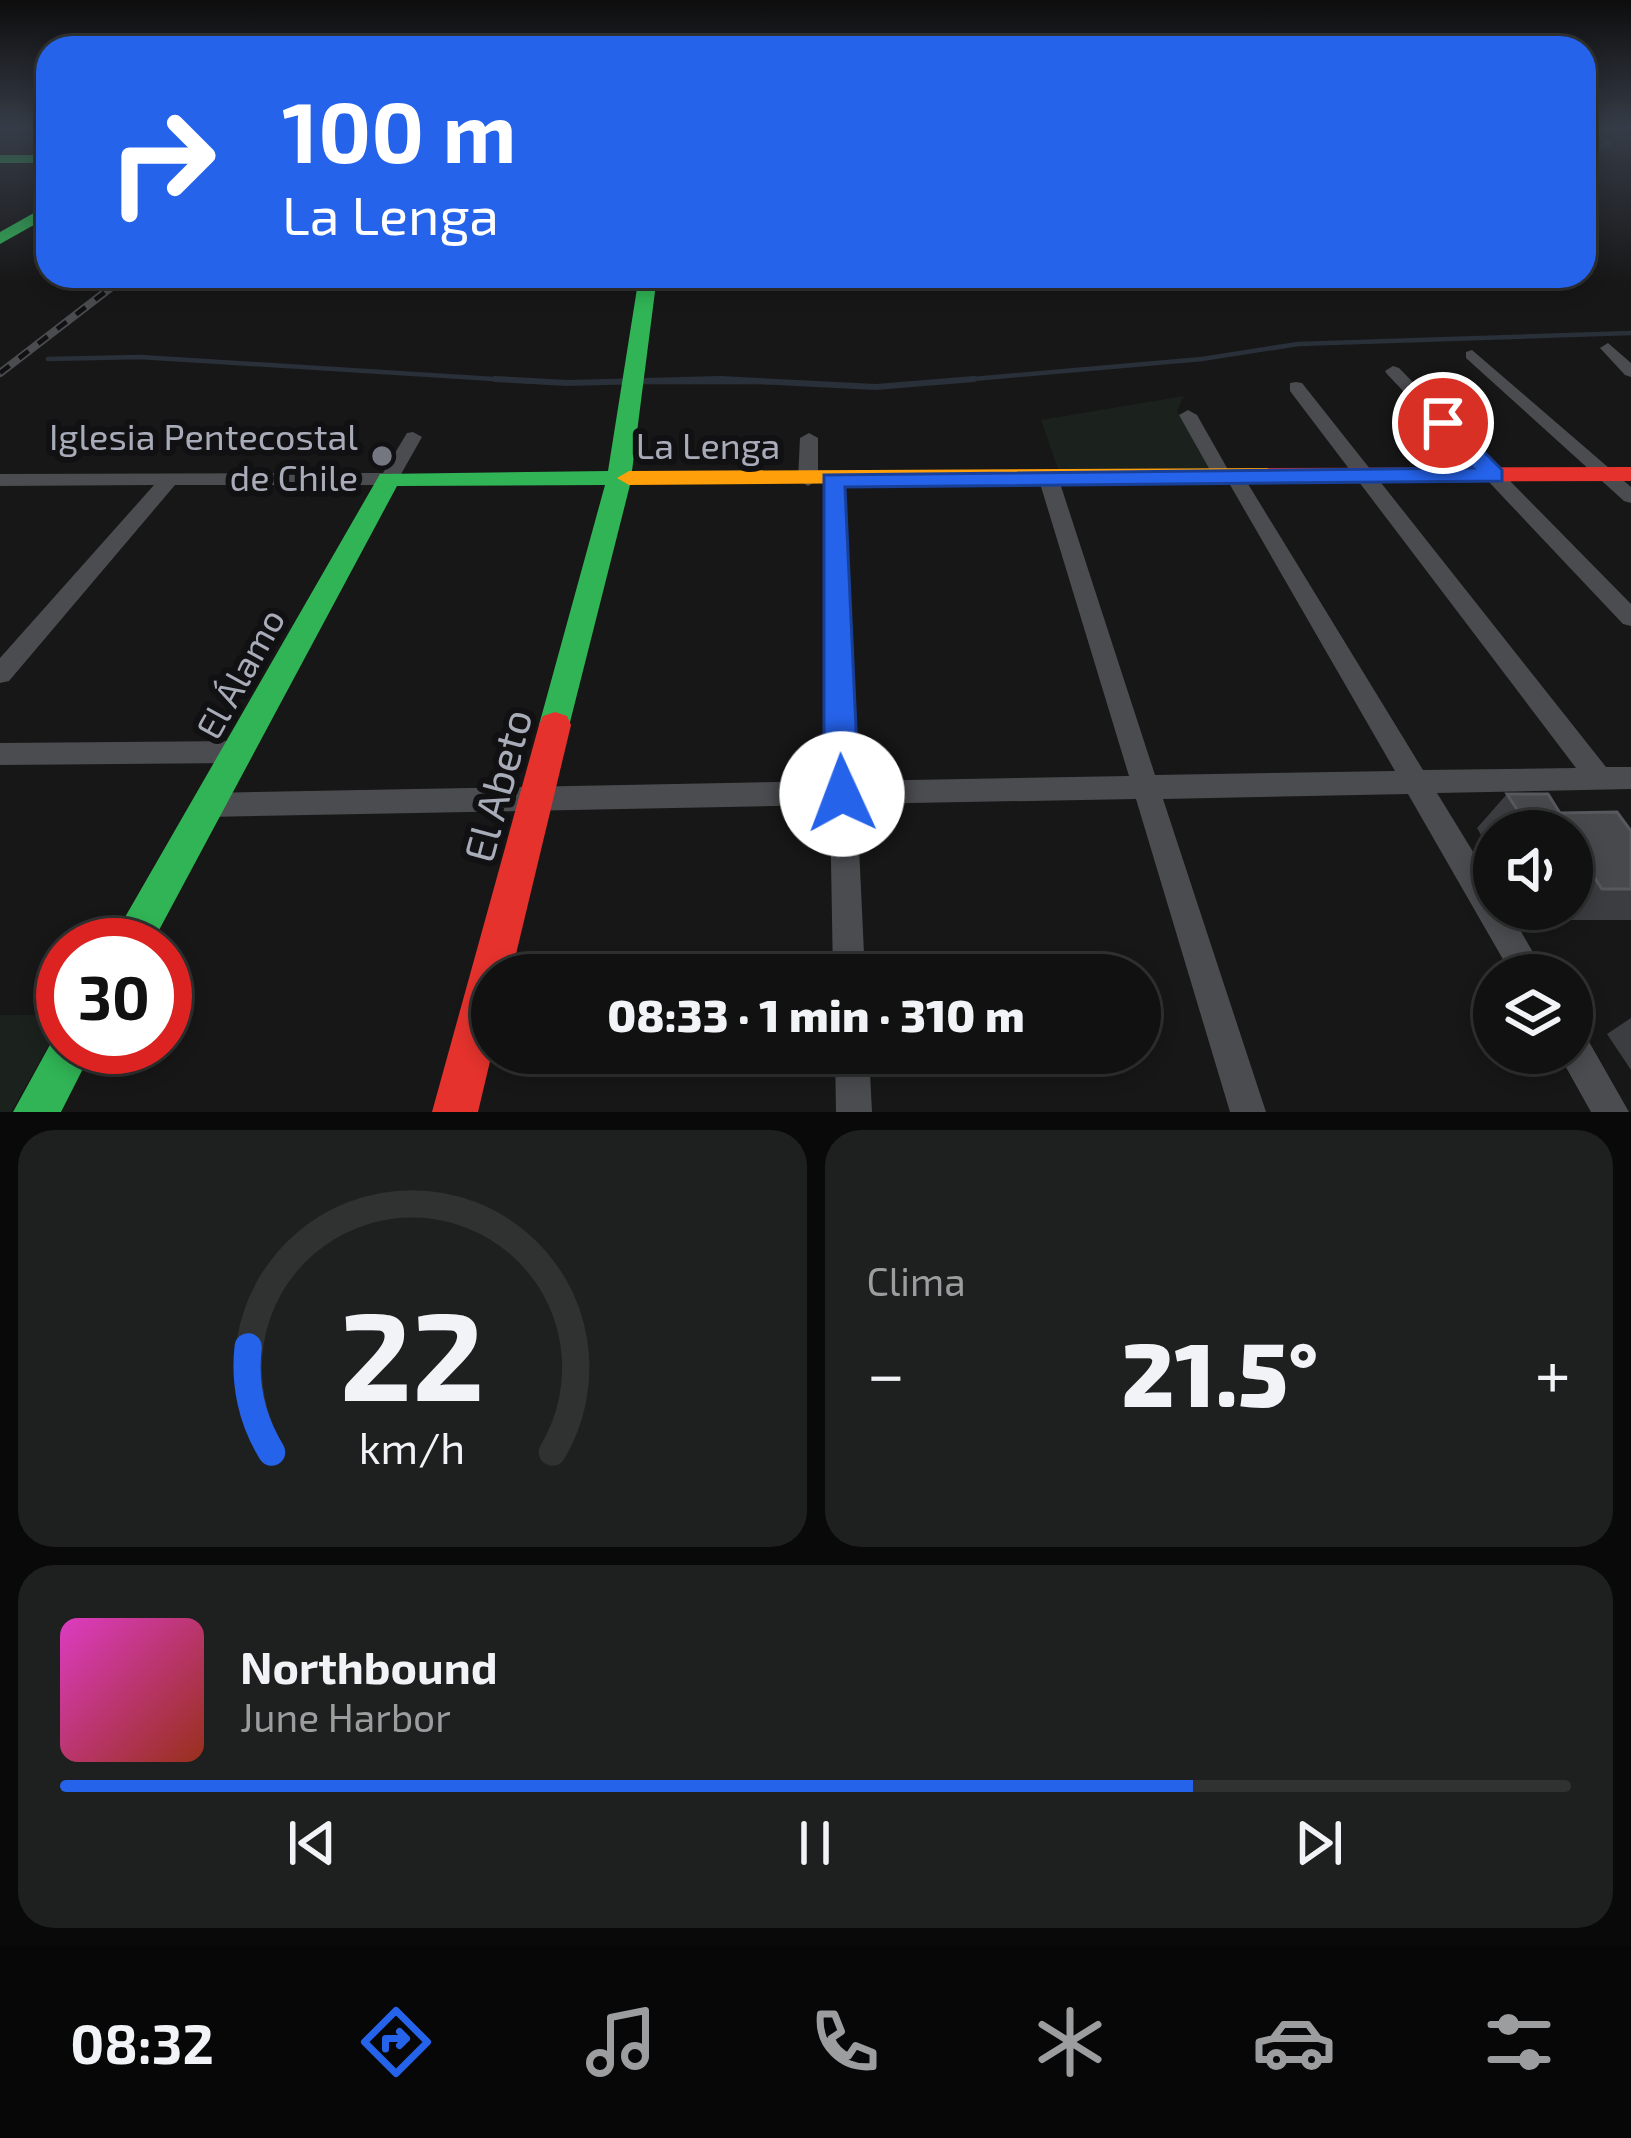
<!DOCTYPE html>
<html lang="es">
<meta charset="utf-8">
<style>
:root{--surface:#111;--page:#1e1f1f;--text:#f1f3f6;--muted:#9c9d9f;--line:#303131;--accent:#2563eb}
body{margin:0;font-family:"Exo 2",sans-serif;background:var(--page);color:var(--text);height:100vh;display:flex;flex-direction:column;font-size:45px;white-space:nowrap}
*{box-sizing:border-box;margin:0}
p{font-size:39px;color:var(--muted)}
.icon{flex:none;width:66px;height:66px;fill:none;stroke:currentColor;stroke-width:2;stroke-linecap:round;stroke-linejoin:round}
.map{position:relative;height:1112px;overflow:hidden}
.drawer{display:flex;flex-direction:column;gap:18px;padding:18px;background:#090909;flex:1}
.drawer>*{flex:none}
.hud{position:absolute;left:36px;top:36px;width:1560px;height:252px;border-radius:36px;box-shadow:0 6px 18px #0003,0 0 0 3px var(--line);background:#2563eb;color:#fff;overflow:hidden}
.fabs{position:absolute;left:1473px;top:810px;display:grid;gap:24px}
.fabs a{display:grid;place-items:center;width:120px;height:120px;border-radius:50%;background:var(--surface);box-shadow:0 6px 18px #0003,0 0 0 3px var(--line);font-size:60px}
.speed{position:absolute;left:36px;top:918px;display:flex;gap:24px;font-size:60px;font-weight:700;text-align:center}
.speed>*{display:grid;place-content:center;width:156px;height:156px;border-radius:50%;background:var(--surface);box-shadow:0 6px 18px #0003,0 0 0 3px var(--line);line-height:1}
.speed .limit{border:18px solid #d22;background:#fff;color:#111}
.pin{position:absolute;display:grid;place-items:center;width:102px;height:102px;color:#fff;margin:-51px;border:6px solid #fff;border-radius:50%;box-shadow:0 3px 12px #0007}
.me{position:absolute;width:132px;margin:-66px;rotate:358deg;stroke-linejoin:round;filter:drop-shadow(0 0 9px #0008)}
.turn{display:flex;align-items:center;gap:42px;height:252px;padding:0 48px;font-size:54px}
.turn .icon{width:156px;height:156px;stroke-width:2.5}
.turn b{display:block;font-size:84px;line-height:102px}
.big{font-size:90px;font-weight:800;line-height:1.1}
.drawer .card{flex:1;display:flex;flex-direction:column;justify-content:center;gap:18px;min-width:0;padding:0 42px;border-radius:36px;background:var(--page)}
.drawer .dial{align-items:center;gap:0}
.dial svg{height:312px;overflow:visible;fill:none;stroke:var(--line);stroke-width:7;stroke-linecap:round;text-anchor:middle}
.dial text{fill:var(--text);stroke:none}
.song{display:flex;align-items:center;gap:36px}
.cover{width:144px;height:144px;border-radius:18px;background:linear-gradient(135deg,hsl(310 70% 55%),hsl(10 70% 35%))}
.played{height:12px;border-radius:6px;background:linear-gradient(90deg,var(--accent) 75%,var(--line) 75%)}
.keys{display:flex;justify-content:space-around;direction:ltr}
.heat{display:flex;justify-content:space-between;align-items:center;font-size:66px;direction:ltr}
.drawer .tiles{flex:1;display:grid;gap:18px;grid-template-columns:1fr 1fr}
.card:last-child{grid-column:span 2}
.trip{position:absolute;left:471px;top:954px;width:690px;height:120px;border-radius:60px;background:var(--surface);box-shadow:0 6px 18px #0003,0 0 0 3px var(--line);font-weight:800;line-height:120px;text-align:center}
.tab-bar{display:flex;height:192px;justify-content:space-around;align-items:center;background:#070707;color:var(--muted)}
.tab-bar .icon{width:84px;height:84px}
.tab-bar .selected{color:var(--accent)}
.tab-bar b{font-size:54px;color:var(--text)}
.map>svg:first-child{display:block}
.green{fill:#1b211d}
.water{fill:#2a3039}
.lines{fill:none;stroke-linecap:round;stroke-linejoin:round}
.stream-far1{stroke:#2a3039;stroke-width:4.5}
.stream{stroke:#2a3039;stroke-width:6}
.street{fill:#4b4c50;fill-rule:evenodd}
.fast{fill:#30b455;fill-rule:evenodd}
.slow{fill:#ff9f0a;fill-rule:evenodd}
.jam{fill:#e5322d;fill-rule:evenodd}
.rail-casing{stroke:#4b4c4f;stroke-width:8}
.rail{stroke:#111113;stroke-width:4.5;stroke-dasharray:12;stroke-linecap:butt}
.wall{fill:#3c3d40}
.building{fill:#48494d;stroke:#57585e;stroke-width:3}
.route{fill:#2563eb;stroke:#184099;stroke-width:3}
.poi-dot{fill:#757780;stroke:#111113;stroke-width:4.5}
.labels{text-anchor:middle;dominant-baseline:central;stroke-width:12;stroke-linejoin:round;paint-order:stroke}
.poi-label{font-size:36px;fill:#a8abb8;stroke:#111113;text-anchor:end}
.street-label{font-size:36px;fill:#a8abb8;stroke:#111113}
.near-street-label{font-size:42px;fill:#a8abb8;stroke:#111113}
</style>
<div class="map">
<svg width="1631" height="1112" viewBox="0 0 1631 1112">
<rect width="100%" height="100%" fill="#171717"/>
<path class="green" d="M1184 396 1177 411 1212 469H1058L1041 420Z
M0 1015H40L57 1031 11 1112H0Z"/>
<path class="water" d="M504 276H894L636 287Z"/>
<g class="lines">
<path class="stream-far1" d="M1584 150 1610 144 1586 128
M48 359 140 357 544 382
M622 382H770
M939 382 1202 359 1298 344 1631 333"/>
<path class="stream" d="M495 379 568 383 720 379 876 387 974 379"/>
<path class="street" d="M1608 343 1631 363V377L1625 375 1600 348Z
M1472 350 1631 487V503L1624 501 1466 358V352Z
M1393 366 1399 368 1631 604V626L1623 624 1387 374 1385 371Z
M1296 382 1302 383 1606 767H1631V789L1437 793 1494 886V909H1508L1546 975H1512L1408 794 1163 799 1266 1112H1230L1136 799 857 804 865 975H833L830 805 207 817 197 814 193 805 197 796 207 793 829 781 823 480 833 474 843 480 856 781 1129 776 1039 480 1049 474 1059 480 1155 775 1395 771 1229 483H1217L1215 479 1179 415 1188 410 1197 415 1231 475H1243L1245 479 1423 770 1576 768 1290 391V383Z
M413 432 422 437 396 483 389 485H175L9 681 0 683V658L154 485 0 486V474L383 473 407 433Z
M809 433 818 438V480L808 486 798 480 800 438Z
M237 741 246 744 250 752 246 760 237 763 0 765V743Z
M1572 1028 1584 1033 1629 1112H1591L1558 1053H1572Z
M835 1053H869L872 1112H836Z"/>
<path class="fast" d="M0 155H48V163H0Z
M48 205V217L0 244V232Z
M639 276H657L632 471 641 478 630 485 567 734 555 738 543 734 539 725 605 485 397 486 151 945H109L380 474 608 471Z
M63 1029V1047H94L61 1112H13L57 1032Z"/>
<path class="slow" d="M1269 468 1281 475 1278 480 629 485 617 478 629 471Z"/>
<path class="jam" d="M1631 467V481L1269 482 1257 475 1269 468Z
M555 712 567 716 571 725 511 975H492V1053L478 1112H432L539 725 543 716Z"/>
<g class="rail-casing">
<path id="rail" d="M0 373 126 276"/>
</g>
<use href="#rail" class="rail"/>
</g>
<path class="wall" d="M1507 794 1560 813 1631 831V920H1564L1557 909H1572V831H1494V857L1477 828Z
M1631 1018V1070L1607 1034Z"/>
<path class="building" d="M1507 794H1548L1560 813 1617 812 1631 831V889H1602L1586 865H1572V831H1531Z"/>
<linearGradient id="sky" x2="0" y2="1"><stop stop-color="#0d0d0d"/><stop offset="0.45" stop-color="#363c47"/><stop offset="1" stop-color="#363c47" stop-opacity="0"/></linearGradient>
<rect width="1631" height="284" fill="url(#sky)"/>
<path class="route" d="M1435 418H1451L1502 470V481L845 487 859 794 854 804 842 809 829 804 824 794V475L1473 468 1435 428Z"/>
<circle class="poi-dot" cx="382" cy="456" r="12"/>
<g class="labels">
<g class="poi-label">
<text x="358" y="435">Iglesia Pentecostal<tspan x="358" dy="41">de Chile</tspan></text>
</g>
<g class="street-label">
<text x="708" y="444">La Lenga</text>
<text transform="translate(239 673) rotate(-61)">El Álamo</text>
</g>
<g class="near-street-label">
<text transform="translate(496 785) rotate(-75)">El Abeto</text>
</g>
</g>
</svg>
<div class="fabs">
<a><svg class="icon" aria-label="sound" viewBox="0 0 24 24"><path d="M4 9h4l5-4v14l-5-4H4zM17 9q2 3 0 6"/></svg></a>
<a><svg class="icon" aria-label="layers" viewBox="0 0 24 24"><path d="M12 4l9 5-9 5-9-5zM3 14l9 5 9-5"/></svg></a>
</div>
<div class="speed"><div class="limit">30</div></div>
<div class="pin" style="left:1443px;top:423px;background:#d93025"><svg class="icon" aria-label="arrive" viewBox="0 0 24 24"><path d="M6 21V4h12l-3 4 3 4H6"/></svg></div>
<svg class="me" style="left:842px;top:794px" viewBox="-20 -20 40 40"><circle r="19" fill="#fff"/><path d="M0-13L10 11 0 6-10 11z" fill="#2563eb"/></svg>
<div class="trip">08:33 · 1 min · 310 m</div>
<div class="hud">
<div class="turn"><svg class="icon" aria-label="right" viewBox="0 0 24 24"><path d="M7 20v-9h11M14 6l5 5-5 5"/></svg><div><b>100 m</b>La Lenga</div></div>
</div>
</div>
<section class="drawer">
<div class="tiles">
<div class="card dial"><svg viewBox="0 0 100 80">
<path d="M14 69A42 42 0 1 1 86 69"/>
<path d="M14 69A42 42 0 0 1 8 42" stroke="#2563eb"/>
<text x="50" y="56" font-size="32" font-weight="700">22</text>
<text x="50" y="72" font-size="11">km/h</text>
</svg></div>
<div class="card"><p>Clima</p>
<div class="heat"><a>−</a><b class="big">21.5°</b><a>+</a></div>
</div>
<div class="card">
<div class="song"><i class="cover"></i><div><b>Northbound</b><p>June Harbor</p></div></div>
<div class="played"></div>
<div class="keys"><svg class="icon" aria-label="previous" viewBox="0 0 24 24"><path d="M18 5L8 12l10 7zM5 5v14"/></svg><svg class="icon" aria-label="pause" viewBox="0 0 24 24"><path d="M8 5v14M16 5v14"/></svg><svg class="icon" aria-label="next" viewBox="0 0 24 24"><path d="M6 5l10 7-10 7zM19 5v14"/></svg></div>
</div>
</div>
</section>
<nav class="tab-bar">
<b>08:32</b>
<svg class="icon selected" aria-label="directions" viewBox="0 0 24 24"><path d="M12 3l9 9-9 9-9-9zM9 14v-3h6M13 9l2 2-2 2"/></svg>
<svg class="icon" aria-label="music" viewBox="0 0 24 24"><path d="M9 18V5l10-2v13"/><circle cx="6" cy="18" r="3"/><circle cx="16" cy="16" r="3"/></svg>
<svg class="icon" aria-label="phone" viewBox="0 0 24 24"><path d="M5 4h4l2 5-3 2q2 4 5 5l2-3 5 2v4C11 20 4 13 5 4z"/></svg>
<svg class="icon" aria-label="climate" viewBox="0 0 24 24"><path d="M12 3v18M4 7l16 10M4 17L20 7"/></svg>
<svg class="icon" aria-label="car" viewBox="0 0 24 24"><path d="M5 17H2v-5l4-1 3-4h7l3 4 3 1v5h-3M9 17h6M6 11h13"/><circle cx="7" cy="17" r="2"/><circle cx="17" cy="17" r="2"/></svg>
<svg class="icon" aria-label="filters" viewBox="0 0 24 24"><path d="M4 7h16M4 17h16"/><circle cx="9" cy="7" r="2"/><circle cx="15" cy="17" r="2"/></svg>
</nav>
